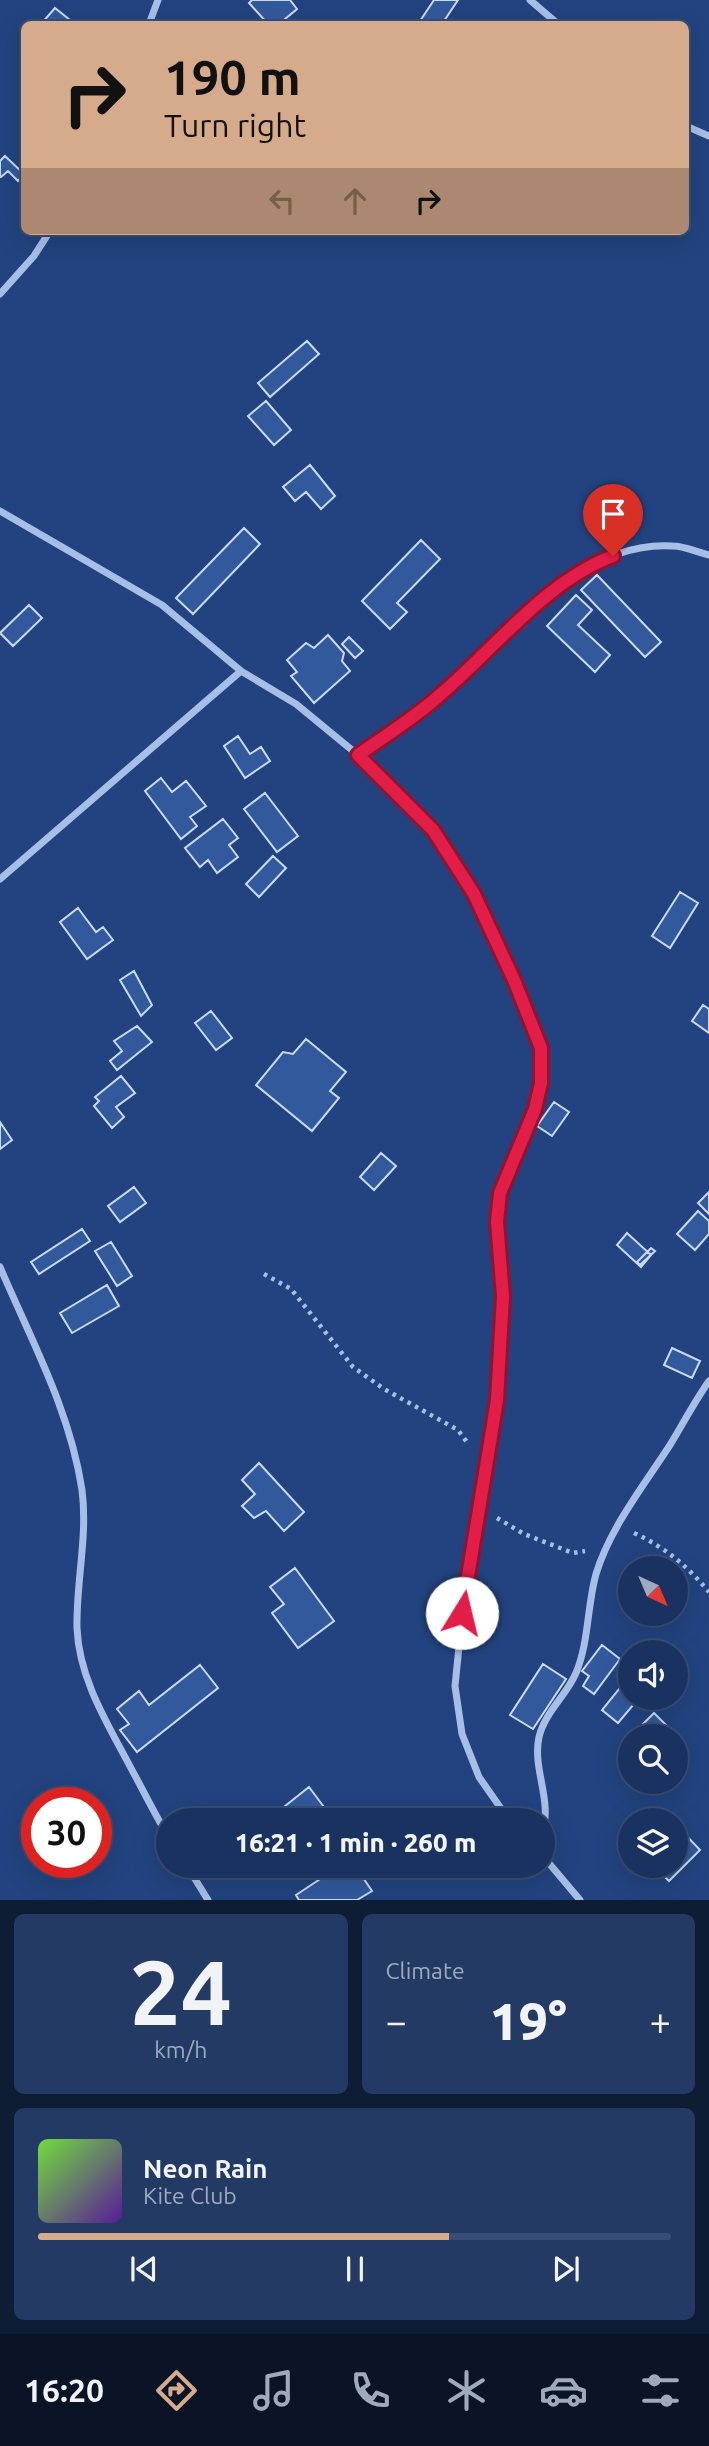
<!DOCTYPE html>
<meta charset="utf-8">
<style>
:root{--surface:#1a325f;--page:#233a65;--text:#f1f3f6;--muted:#9faabd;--line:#384d74;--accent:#d6ab8b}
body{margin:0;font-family:Ubuntu,sans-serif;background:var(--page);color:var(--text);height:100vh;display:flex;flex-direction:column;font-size:26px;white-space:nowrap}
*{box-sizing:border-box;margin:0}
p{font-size:23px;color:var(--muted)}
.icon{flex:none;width:38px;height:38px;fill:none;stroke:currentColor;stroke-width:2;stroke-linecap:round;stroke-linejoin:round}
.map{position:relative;height:1900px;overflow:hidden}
.details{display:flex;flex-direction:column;gap:14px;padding:14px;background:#0e1c34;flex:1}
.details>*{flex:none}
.hud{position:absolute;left:21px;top:21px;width:668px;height:214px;border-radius:10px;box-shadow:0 7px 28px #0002,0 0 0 2px var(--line);background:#d6ab8b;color:#111;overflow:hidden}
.needle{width:46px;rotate:136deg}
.buttons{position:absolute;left:618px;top:1556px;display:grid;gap:14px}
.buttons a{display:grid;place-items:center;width:70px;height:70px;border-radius:50%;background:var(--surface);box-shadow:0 7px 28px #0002,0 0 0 2px var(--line);font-size:35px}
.speed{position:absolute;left:21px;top:1787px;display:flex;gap:14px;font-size:35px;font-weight:700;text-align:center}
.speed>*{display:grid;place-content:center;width:91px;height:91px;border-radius:50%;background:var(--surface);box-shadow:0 7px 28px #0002,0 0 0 2px var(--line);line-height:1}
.speed .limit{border:10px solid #d22;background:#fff;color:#111}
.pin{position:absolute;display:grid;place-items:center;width:60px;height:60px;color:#fff;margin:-72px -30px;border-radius:50% 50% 50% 0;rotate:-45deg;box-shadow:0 0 7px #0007}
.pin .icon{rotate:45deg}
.me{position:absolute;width:77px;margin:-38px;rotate:9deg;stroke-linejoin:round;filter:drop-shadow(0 0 5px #0008)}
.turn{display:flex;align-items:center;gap:24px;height:147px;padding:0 28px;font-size:32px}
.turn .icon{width:91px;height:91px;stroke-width:2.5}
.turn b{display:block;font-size:49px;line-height:60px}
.lanes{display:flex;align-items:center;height:66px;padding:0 28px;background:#0003;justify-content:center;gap:35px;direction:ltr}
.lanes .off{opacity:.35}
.big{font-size:52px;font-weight:800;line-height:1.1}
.details .card{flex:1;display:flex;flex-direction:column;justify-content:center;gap:10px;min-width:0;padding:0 24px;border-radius:10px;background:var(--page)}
.details .dial{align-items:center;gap:0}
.dial b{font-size:91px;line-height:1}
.song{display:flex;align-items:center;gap:21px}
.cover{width:84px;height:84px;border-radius:10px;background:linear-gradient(135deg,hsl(100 70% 55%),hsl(270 70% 35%))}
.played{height:7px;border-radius:4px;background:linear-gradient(90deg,var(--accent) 65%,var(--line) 65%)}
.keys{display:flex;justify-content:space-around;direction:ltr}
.heat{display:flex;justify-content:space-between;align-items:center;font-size:38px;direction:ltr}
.details .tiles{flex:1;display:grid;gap:14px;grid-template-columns:1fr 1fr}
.card:last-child{grid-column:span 2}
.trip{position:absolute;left:156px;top:1808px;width:399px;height:70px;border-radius:35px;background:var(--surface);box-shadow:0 7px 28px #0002,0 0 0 2px var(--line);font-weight:800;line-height:70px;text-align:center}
.dock{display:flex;height:112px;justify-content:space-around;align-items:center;background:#0a1426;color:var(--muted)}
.dock .icon{width:49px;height:49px}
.dock .active{color:var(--accent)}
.dock b{font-size:32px;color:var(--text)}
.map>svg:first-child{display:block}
.building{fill:#32599c;stroke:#cadaf5;stroke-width:2}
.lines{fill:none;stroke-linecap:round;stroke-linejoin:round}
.path{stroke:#a7bfe7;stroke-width:4.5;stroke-dasharray:3.5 5;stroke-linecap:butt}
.minor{stroke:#a7bfe7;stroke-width:7}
.route-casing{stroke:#92132f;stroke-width:18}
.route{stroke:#e11d48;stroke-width:12}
</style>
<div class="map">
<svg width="709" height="1900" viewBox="0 0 709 1900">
<rect width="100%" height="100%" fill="#22437f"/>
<path class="building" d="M252 0H290L297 9 279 24H268L249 3Z
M434 0H458L442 24H418Z
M55 8 75 24H41Z
M5 156 24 174 18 181 8 171 1 177 0 176V161Z
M307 341 319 354 270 397 258 383Z
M266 401 291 430 274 445 248 416Z
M310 465 335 496 321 509 306 492 295 501 283 487Z
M244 528 260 544 193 614 176 598Z
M421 540 440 559 397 603 407 612 390 629 362 601Z
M597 575 661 642 645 657 581 590Z
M576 595 592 610 578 625 610 655 595 672 547 626Z
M29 605 42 618 13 646 0 633Z
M328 635 344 653 342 661 350 671 314 703 291 676 297 672 287 660 306 643 314 648Z
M349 637 363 651 355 658 342 644Z
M238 736 250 754 261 747 270 761 245 778 224 746Z
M161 778 172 792 186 781 206 806 190 817 197 826 181 839 145 791Z
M265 793 298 836 277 852 244 809Z
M223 819 238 838 229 845 238 857 217 873 208 860 200 867 185 848Z
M273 856 286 868 259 897 246 884Z
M680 892 698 903 670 948 652 936Z
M78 908 96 932 103 927 113 940 87 959 60 922Z
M134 971 152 1005 141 1016 120 980Z
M703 1005 709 1009V1033L692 1021Z
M211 1011 232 1038 216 1050 195 1023Z
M137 1026 152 1042 117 1070 110 1061 122 1051 114 1041Z
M306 1039 346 1072 330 1091 339 1098 312 1131 256 1085 283 1052 293 1054Z
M121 1076 135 1093 116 1107 124 1117 112 1128 94 1106 99 1101 95 1097Z
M554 1102 569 1112 552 1136 537 1126Z
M0 1122 12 1140 0 1149Z
M381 1153 396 1166 374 1190 360 1177Z
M134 1187 146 1203 120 1222 108 1206Z
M709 1192V1214L698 1203Z
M698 1211 709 1221V1234L695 1250 677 1234Z
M82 1229 90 1241 39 1274 31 1262Z
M627 1233 651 1255 641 1267 617 1245Z
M111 1242 132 1276 117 1286 95 1251Z
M651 1248 655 1251 640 1265 637 1262Z
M107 1285 119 1306 72 1333 60 1313Z
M672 1348 700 1361 692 1378 664 1365Z
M259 1463 304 1512 284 1531 266 1511 254 1518 242 1506 255 1494 242 1480Z
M295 1568 334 1621 298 1648 272 1613 284 1604 270 1587Z
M602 1645 620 1659 594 1694 583 1686 589 1676 582 1671Z
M543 1664 566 1679 533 1729 510 1715Z
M200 1665 218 1688 137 1752 120 1730 129 1724 117 1709 139 1691 149 1705Z
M627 1679 630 1681V1698H639L618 1723 602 1710Z
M654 1713 672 1731 668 1736H631Z
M309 1787 327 1811 316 1820H272L270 1818Z
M681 1830 700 1850 669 1881 654 1866H676V1835Z
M340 1866H355L372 1891 357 1900H299L296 1895Z"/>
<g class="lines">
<path class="path" d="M264 1274 291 1289 353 1367 384 1389 458 1430 469 1445
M497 1518 524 1534 573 1553 585 1551
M634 1533C666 1548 686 1565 709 1592"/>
<path class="minor" d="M530 0 558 24
M149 24 158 0
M686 126 709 136
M0 294 34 256 50 231
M0 511 162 605 241 671 296 704 358 755 433 830 474 894 514 980 541 1048V1083L535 1109 500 1193 497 1221 503 1296 497 1400 476 1533 465 1588 455 1686 462 1734 479 1777 509 1820
M358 755C385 735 415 717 441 695 506 640 578 539 673 546 684 546 697 552 709 555
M0 879 241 671
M0 1267C31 1340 70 1410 82 1490 88 1536 76 1582 77 1628 79 1680 109 1726 132 1770 144 1792 155 1815 168 1836
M542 1832C553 1801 532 1769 539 1737 545 1712 566 1696 576 1673 589 1642 587 1606 596 1574 610 1528 644 1485 670 1445 683 1424 694 1402 709 1381
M542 1855 580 1900
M187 1866 208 1900"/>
</g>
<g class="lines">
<g class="route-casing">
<path id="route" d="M462 1613 497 1400 503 1296 497 1222 500 1193 535 1109 541 1083V1048L514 980 474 894 433 830 358 755C386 735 416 717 441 694 495 648 546 581 613 556"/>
</g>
<use href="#route" class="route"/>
</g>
</svg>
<div class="buttons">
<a><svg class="needle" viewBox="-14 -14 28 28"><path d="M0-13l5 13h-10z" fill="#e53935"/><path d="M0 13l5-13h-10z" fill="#9faabd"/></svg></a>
<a><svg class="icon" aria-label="sound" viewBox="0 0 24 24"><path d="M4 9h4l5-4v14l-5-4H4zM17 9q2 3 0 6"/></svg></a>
<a><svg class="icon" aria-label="search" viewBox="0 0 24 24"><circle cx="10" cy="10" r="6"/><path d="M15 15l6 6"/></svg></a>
<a><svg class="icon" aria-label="layers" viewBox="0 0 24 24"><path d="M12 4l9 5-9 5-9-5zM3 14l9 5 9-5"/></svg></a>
</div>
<div class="speed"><div class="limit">30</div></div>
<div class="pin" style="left:613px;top:556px;background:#d93025"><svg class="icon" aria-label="arrive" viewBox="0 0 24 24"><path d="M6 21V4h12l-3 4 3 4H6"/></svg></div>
<svg class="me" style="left:462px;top:1613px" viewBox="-20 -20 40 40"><circle r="19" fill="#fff"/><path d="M0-13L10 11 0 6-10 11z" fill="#e11d48"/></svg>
<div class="trip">16:21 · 1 min · 260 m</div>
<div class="hud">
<div class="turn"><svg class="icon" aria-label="right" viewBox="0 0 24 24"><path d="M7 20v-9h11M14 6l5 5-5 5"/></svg><div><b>190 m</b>Turn right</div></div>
<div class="lanes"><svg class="icon off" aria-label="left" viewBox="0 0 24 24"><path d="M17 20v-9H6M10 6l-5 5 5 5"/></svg><svg class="icon off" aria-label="ahead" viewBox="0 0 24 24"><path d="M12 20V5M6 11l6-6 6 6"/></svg><svg class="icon" aria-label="right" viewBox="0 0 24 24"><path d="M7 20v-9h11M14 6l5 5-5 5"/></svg></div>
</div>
</div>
<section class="details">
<div class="tiles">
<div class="card dial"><b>24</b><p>km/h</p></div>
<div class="card"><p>Climate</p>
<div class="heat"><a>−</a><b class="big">19°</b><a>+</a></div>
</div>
<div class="card">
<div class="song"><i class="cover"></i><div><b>Neon Rain</b><p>Kite Club</p></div></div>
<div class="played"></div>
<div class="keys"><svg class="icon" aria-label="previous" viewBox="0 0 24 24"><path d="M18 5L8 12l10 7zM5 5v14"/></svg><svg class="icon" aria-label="pause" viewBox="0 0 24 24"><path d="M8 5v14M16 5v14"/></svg><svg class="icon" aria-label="next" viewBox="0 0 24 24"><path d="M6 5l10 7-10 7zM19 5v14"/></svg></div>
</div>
</div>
</section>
<nav class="dock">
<b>16:20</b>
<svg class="icon active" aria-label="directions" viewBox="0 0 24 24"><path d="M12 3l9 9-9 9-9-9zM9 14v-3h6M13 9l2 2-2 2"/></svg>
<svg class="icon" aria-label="music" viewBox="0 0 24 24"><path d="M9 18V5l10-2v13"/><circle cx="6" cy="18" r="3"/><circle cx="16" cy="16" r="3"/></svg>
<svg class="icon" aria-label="phone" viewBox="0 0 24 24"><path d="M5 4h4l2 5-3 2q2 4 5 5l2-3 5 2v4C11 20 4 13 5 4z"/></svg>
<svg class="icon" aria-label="climate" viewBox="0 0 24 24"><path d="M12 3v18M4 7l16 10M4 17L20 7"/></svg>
<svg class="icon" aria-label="car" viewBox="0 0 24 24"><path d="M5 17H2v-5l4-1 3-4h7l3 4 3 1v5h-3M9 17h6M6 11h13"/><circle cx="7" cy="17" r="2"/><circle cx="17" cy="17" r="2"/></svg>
<svg class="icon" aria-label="filters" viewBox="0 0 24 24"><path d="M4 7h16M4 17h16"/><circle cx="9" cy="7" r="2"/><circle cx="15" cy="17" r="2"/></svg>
</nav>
